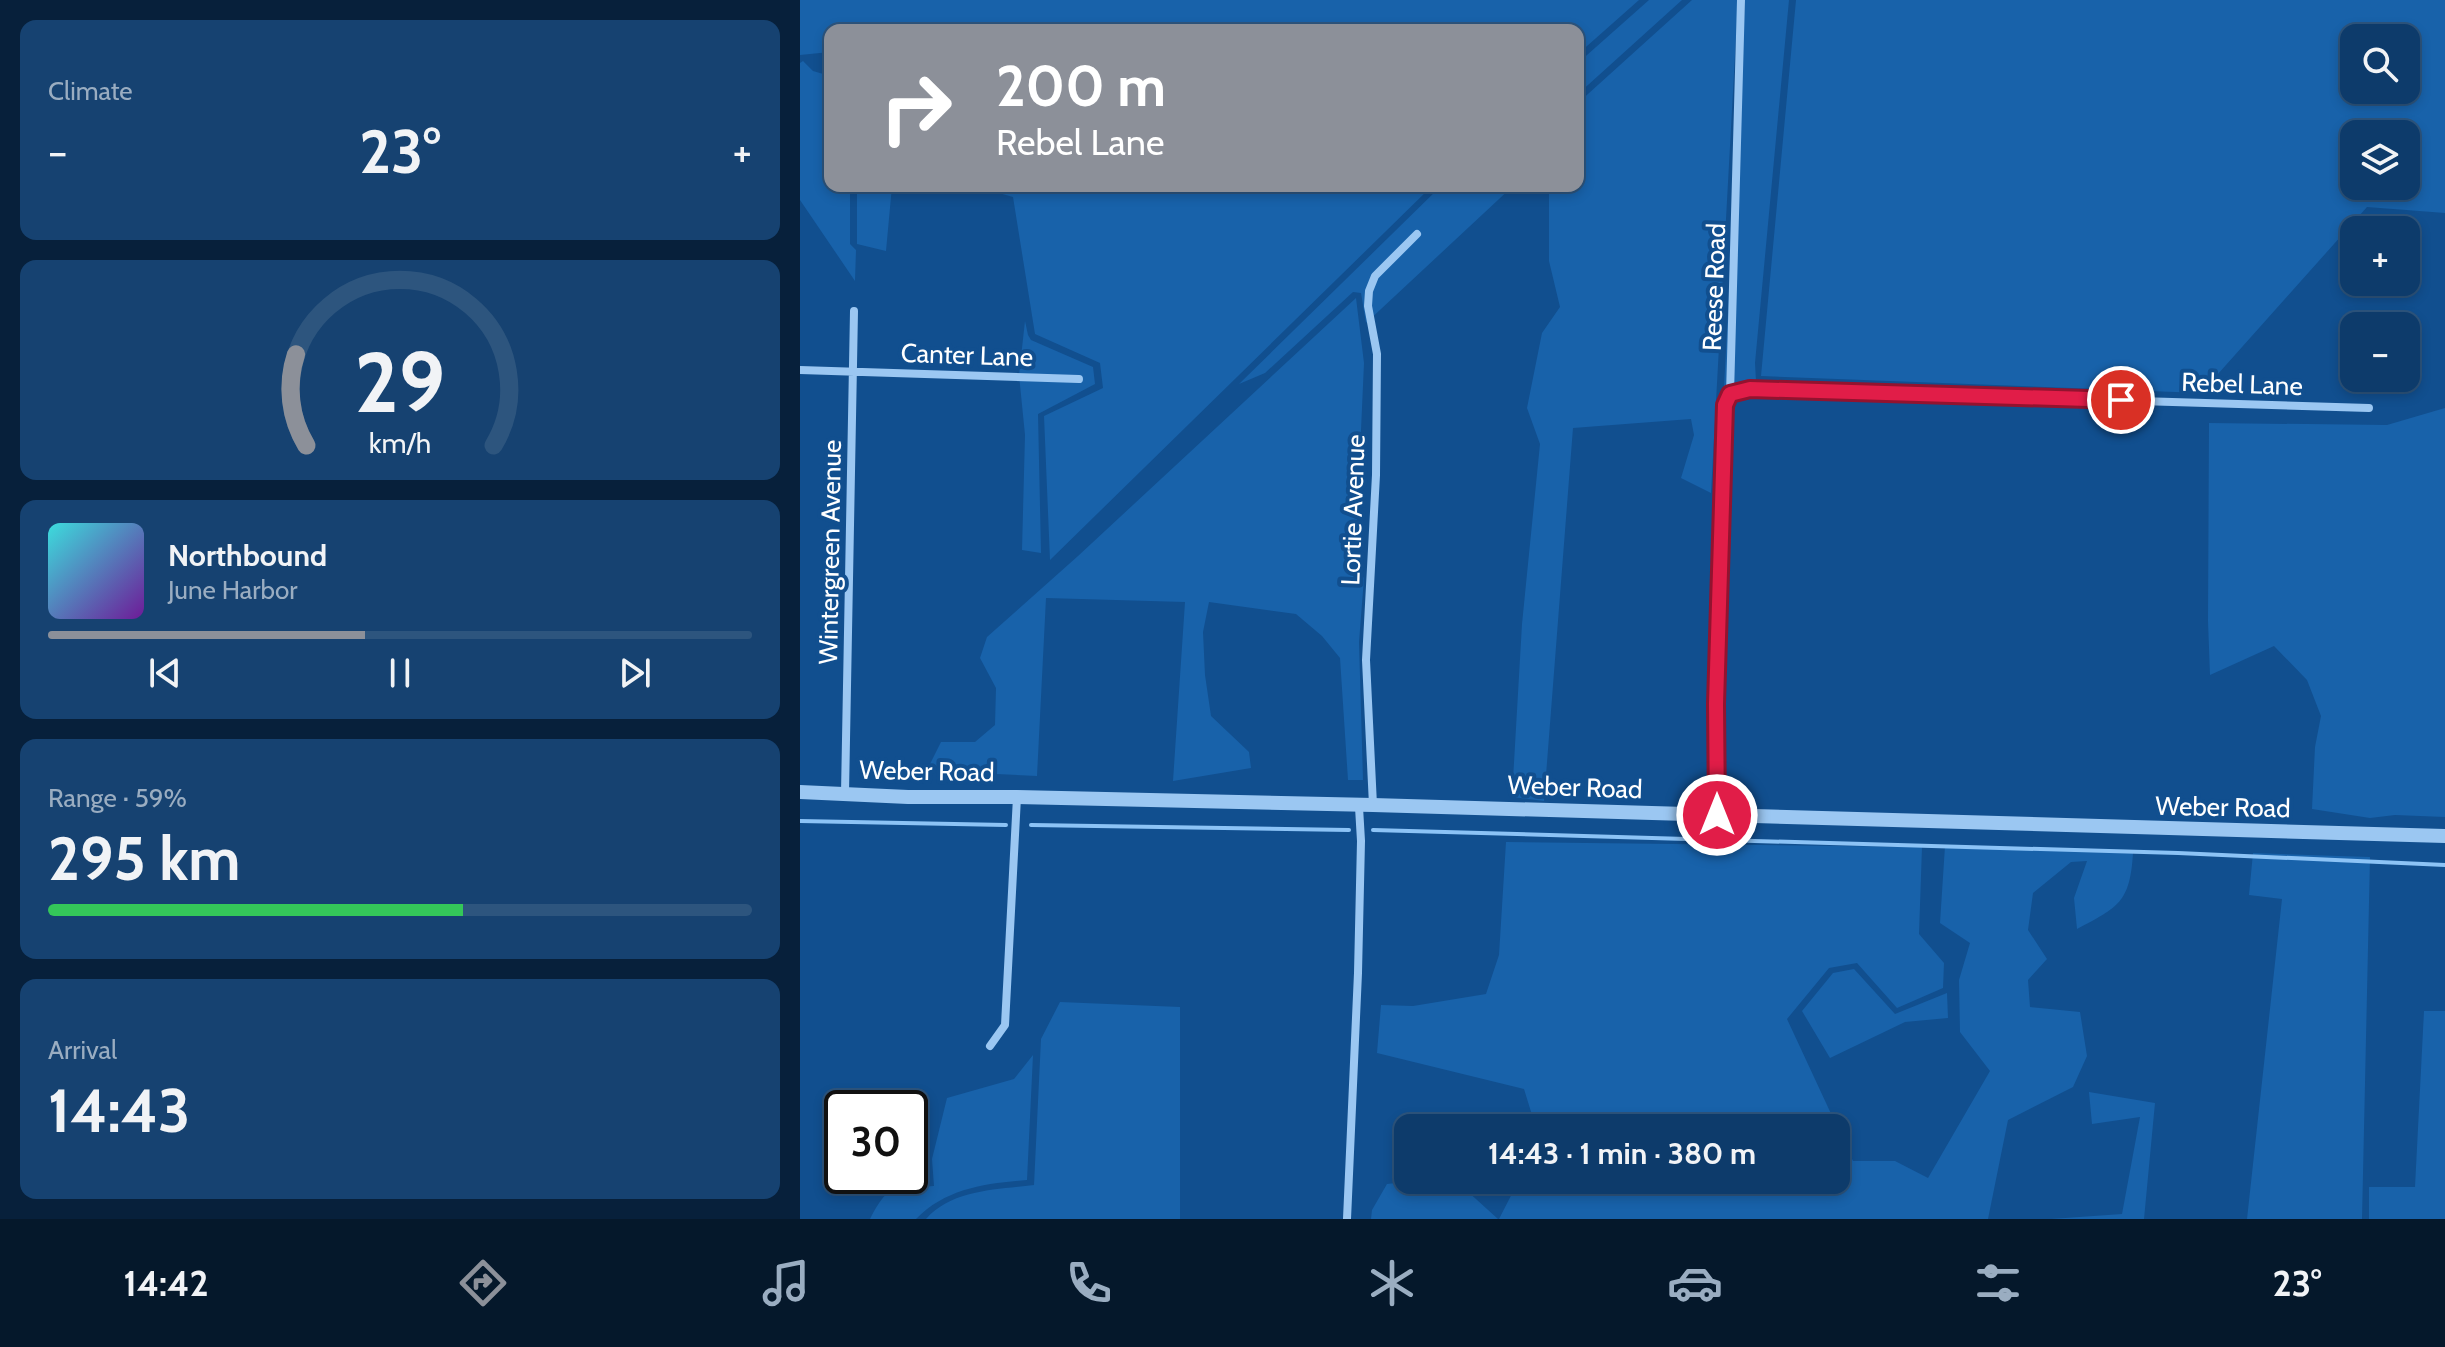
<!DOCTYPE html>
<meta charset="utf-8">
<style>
:root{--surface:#0d3b6b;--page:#164271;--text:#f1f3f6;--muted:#9aadc1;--line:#2d557e;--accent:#8c9099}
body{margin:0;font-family:Cabin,sans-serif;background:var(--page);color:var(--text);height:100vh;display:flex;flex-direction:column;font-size:30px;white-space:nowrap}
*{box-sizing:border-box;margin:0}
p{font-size:26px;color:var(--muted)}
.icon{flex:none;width:44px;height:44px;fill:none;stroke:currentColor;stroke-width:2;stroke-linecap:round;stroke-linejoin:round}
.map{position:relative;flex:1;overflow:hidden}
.drawer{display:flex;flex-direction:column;gap:20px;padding:20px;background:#07203b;width:800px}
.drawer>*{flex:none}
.banner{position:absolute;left:24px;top:24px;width:760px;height:168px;border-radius:16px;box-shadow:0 4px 12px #0003,0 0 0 2px var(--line);background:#8c9099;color:#fff;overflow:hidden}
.fabs{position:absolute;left:1540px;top:24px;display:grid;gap:16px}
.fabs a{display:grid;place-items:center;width:80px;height:80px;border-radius:16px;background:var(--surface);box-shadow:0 4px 12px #0003,0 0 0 2px var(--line);font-size:40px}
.speed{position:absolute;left:24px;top:1090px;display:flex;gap:16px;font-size:40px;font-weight:700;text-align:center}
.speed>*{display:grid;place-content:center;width:104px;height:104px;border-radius:50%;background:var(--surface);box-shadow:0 4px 12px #0003,0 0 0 2px var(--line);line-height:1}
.speed .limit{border:4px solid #111;border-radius:12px;background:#fff;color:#111}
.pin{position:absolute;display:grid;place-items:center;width:68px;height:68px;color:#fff;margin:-34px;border:4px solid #fff;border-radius:50%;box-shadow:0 2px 8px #0007}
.me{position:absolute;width:88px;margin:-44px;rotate:0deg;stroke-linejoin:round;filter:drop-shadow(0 0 6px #0008)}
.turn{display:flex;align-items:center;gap:28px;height:168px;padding:0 40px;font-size:36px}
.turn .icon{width:104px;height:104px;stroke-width:2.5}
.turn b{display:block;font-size:56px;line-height:68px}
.big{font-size:60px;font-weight:700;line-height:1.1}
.drawer .tile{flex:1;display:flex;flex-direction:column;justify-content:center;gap:12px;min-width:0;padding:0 28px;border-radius:16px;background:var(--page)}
.drawer .dial{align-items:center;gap:0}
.dial svg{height:208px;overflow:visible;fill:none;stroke:var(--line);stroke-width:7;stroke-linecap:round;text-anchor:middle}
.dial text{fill:var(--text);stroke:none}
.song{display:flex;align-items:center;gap:24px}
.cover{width:96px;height:96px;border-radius:12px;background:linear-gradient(135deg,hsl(180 70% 55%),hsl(280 70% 35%))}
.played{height:8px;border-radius:4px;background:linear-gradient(90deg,var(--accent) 45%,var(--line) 45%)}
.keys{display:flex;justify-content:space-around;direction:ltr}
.heat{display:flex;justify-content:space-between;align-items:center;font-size:44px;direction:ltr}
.charge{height:12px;border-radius:6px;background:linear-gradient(90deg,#34c759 59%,var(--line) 0)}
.trip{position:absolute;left:594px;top:1114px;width:456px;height:80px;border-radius:16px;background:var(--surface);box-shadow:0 4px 12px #0003,0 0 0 2px var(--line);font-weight:700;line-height:80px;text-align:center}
.dock{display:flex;height:128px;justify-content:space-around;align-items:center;background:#05182b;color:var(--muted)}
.dock .icon{width:56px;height:56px}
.dock .on{color:var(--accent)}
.dock b{font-size:36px;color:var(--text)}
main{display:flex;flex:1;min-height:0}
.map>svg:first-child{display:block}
.green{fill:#1862aa;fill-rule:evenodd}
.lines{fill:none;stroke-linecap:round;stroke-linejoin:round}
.stream{stroke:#8cc3f6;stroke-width:4}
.minor{stroke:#9bc7f2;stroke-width:8}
.tertiary{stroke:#9bc7f2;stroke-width:14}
.route-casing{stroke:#92132f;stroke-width:20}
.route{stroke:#e11d48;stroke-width:14}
.labels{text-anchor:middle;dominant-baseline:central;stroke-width:8;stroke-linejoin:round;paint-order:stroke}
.street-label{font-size:26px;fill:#fff;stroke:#114f8f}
</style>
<main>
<section class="drawer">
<div class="tile"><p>Climate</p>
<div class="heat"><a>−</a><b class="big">23°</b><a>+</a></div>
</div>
<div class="tile dial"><svg viewBox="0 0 100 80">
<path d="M14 69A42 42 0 1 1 86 69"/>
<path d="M14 69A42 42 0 0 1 10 34" stroke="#8c9099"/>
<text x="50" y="56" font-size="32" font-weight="700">29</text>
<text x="50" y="72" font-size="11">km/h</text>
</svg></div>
<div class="tile">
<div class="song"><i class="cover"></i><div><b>Northbound</b><p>June Harbor</p></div></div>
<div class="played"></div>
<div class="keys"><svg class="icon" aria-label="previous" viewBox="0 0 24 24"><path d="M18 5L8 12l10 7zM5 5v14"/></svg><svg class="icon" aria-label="pause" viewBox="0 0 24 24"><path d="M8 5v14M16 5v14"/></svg><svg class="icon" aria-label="next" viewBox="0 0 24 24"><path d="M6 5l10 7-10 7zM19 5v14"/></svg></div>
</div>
<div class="tile"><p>Range · 59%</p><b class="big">295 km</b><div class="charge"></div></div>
<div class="tile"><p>Arrival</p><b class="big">14:43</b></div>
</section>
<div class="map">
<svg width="1645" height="1219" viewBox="0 0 1645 1219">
<rect width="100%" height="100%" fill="#114f8f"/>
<path class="green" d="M0 0H839L778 54V30H30V52L0 55Z
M849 0H882L778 94V63Z
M892 0H938L911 493 881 478 894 435 891 419 773 428 744 801 712 797 722 624 740 444 727 408 742 333 760 307 749 261V186H778V103Z
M945 0H989L955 363 956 381 1296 395 1287 403 1145 394 1054 397 1001 393 950 395 923 405Z
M996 0H1645V213L1567 207 1401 393 961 376ZM1554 38H1606V90H1554ZM1554 134H1606V186H1554Z
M3 61 13 71 30 76V186H50V244L56 250 55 281 0 200V63Z
M57 186H92L86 251 57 244Z
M174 186H632L250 560 244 416 303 388 300 363 235 334 213 197Z
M641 186H713L566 323 561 293 553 292 465 373 439 384Z
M556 298 564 363 555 565 564 578 559 642 563 780H548L540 658 522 636 496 614 409 602 403 632 405 675 411 716 449 752 451 768 373 781 385 602 246 598 237 776 154 772 130 764 141 742H175L195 725 196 688 180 658 187 637 278 556Z
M225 321 228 335 231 340 293 367 295 384 238 414 241 553 222 550 225 435 219 375Z
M1645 408V817L1595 815 1570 818 1512 809 1515 747 1521 716 1507 680 1474 646 1410 675 1408 621 1409 423 1587 425Z
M706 842 1122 847 1119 934 1144 963 1143 988 1097 1008 1057 963 1029 968 987 1019 1053 1161H1095L1128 1178 1190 1071 1160 1032 1159 980 1170 943 1140 923 1145 846 1333 853C1330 902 1319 907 1277 929L1274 898 1287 861 1271 862 1233 893 1228 930 1247 959 1228 980 1230 1007 1280 1012 1287 1056 1273 1087 1208 1120 1188 1219H699L719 1180H1036V1128H736L724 1089 577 1053 581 1005 613 1006 686 994 699 955Z
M1453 853 1570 857 1562 1219H1447L1482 899 1449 895Z
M1054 969 1095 1014 1147 993 1148 1018 1105 1022 1030 1058 1002 1011 1033 973Z
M260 1002 380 1007V1219H126C153 1189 197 1190 234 1185L241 1039Z
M1624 1011H1645V1219H1569V1187H1615Z
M233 1055 227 1180C187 1183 146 1188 116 1219H70C91 1179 94 1190 134 1186L132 1159 147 1098 214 1079Z
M1289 1092 1355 1103 1344 1219H1251L1322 1214 1340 1117 1292 1124Z
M623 1180H655L698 1219H571L572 1210 587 1184Z"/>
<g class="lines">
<path class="stream" d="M0 821 206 825
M231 825 549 830
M573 830 1378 853 1645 865"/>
<path class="minor" d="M0 370 279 379
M930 394 950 389 1569 408
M45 793 54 311
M573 805 566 660 576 475 577 354 568 306 569 291 575 276 617 234
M917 815 916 704 925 405 930 394 941 0
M190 1046 205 1025 217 797
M547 1219 558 973 561 841 559 807"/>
<path class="tertiary" d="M0 792 108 797H217L573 805 1645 836"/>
</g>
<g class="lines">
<g class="route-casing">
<path id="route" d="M917 815 916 704 925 405 930 394 950 389 1321 400"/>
</g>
<use href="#route" class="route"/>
</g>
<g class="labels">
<g class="street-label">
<text transform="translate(914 287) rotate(-88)">Reese Road</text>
<text transform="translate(167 355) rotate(2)">Canter Lane</text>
<text transform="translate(1442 384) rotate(2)">Rebel Lane</text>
<text transform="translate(553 510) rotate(-88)">Lortie Avenue</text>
<text transform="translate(30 552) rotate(-89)">Wintergreen Avenue</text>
<text transform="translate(127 771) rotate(1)">Weber Road</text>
<text transform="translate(775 787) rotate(2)">Weber Road</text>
<text transform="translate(1423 807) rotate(1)">Weber Road</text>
</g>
</g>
</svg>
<div class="fabs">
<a><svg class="icon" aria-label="search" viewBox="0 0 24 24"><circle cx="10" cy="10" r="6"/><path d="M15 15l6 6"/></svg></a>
<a><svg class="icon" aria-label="layers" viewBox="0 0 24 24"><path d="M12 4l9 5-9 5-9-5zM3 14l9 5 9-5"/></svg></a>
<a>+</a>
<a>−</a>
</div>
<div class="speed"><div class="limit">30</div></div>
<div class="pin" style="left:1321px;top:400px;background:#d93025"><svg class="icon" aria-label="arrive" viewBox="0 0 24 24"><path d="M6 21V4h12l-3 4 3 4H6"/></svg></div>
<svg class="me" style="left:917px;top:815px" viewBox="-20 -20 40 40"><circle r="17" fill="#e11d48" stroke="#fff" stroke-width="3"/><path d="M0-11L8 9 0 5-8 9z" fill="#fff"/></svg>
<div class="trip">14:43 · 1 min · 380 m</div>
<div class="banner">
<div class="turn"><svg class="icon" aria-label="right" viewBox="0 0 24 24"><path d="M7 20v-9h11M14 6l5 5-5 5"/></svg><div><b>200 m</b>Rebel Lane</div></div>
</div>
</div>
</main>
<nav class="dock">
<b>14:42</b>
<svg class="icon on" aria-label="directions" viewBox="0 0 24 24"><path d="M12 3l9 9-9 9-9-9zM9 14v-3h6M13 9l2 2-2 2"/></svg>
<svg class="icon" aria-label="music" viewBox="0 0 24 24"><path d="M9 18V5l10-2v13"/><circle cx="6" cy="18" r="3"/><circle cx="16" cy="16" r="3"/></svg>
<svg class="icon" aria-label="phone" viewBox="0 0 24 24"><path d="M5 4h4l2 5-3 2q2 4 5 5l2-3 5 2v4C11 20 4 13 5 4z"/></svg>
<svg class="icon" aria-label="climate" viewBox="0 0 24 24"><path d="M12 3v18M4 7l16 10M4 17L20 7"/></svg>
<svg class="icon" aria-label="car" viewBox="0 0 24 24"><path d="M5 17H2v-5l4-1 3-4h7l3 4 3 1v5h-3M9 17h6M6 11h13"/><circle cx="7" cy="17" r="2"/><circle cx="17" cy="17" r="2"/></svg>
<svg class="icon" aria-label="filters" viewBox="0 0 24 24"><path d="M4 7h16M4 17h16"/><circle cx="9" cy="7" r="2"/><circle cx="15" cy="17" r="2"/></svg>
<b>23°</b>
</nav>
